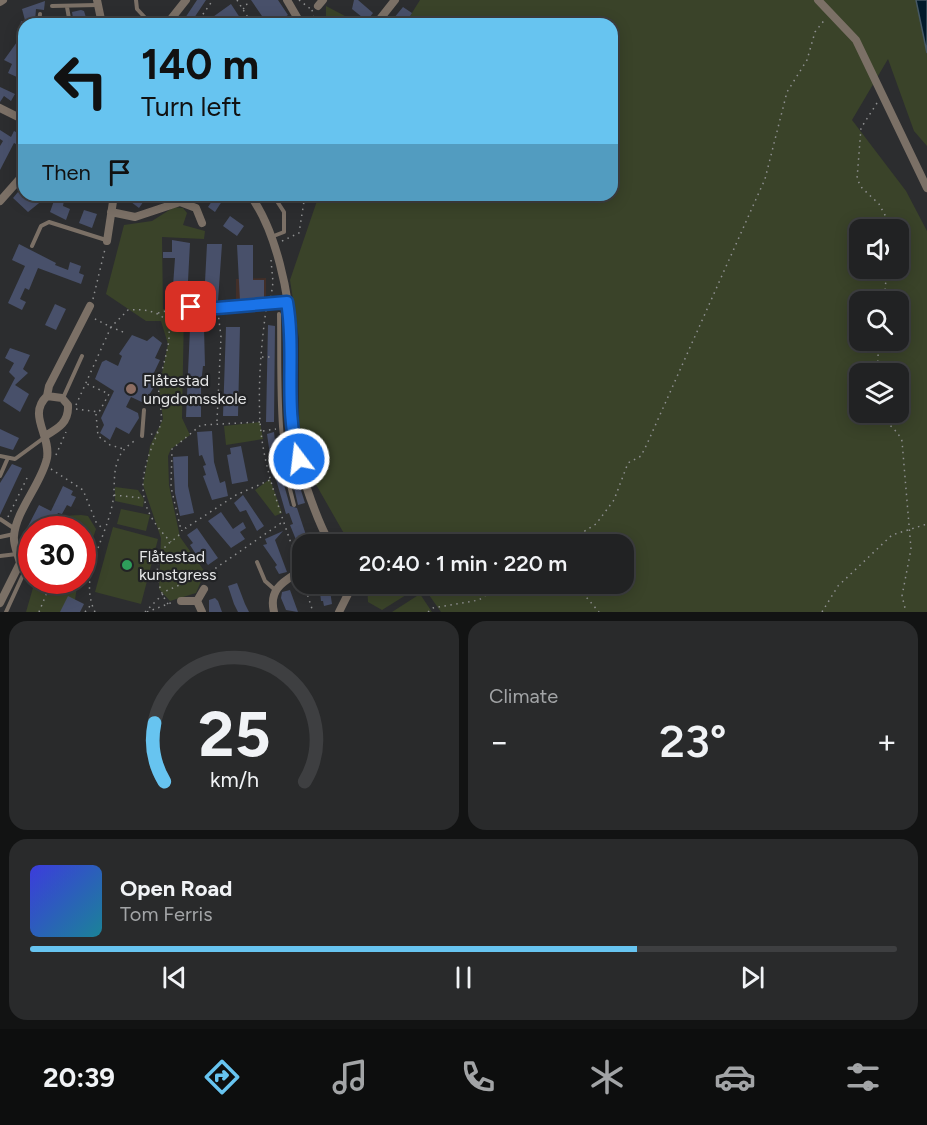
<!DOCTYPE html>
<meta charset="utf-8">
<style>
:root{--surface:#212223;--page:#292a2b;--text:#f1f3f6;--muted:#a2a4a6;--line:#3e3f41;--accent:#67c4f0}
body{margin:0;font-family:Figtree,sans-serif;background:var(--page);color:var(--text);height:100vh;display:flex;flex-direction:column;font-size:22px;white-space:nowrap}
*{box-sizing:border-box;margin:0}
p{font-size:20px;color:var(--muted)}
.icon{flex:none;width:33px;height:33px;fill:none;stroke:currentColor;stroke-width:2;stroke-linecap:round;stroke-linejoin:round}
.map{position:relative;height:612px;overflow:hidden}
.drawer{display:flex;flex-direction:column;gap:9px;padding:9px;background:#121313;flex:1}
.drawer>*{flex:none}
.guide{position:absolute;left:18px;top:18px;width:600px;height:183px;border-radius:18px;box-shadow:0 3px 15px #0003,0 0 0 2px var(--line);background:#67c4f0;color:#111;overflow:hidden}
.tools{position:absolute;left:849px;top:219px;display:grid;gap:12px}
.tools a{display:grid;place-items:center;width:60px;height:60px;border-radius:12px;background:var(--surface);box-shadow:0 3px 15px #0003,0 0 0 2px var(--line);font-size:30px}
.speed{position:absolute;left:18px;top:516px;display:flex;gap:12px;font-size:30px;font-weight:700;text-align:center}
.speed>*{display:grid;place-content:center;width:78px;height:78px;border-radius:50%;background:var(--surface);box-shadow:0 3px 15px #0003,0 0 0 2px var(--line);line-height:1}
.speed .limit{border:9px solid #d22;background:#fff;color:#111}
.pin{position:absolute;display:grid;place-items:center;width:51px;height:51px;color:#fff;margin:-26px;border-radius:12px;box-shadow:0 3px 9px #0006}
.me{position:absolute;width:66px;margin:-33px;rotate:345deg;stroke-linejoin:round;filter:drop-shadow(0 0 4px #0008)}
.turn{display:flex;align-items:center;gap:21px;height:126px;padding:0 24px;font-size:27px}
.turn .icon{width:78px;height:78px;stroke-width:2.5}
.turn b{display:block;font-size:42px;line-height:51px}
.then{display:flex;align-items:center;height:57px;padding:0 24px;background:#0003;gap:12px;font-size:22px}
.big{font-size:45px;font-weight:600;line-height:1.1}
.drawer .card{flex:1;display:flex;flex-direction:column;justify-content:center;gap:9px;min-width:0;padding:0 21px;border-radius:18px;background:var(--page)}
.drawer .dial{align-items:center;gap:0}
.dial svg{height:156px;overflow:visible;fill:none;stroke:var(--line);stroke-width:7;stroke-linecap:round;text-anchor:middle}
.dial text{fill:var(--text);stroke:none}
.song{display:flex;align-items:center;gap:18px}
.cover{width:72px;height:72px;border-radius:9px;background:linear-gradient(135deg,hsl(240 70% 55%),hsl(190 70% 35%))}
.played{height:6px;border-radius:3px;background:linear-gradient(90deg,var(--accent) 70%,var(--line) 70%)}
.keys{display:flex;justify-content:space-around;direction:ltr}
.heat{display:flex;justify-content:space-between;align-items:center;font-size:33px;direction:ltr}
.drawer .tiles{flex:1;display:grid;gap:9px;grid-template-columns:1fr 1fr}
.card:last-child{grid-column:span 2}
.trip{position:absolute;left:292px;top:534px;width:342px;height:60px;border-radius:18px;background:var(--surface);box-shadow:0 3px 15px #0003,0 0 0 2px var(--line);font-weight:600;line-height:60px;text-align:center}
.dock{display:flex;height:96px;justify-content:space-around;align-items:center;background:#0d0e0e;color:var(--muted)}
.dock .icon{width:42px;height:42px}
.dock .active{color:var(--accent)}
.dock b{font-size:27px;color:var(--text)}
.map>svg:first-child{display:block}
.industrial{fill:#422f29}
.green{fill:#3a4329;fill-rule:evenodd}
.water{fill:#021b2b;stroke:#465864;stroke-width:1.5}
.building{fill:#48506a}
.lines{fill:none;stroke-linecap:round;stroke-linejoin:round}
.path{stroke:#8f9091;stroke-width:1.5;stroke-dasharray:1.5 4.5;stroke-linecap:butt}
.lane{stroke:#7b7066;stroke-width:4}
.street{stroke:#7b7066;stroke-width:8}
.route-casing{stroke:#114b97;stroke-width:15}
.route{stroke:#1a73e8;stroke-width:10}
.education-dot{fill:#8d6e63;stroke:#222325;stroke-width:2}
.leisure-dot{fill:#2e9e5b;stroke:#222325;stroke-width:2}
.labels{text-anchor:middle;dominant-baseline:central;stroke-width:4.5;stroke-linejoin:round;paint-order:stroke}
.poi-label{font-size:16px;fill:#e6e7e8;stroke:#222325;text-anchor:start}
</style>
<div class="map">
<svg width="927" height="612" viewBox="0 0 927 612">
<rect width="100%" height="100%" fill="#2c2d2f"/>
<path class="industrial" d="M266 278V299L261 312 224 313V302L236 300V279Z"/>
<path class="green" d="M420 0H916L927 53V146L914 131 888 59 852 120 906 191 927 231V612H441L422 585 382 610 368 602 367 584H624V544H350L310 474 299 426V339L290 280 319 195H612V24H405ZM860 230H898V268H860ZM860 302H898V340H860ZM860 374H898V412H860Z
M326 6 345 16 350 24H326Z
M174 207 183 208 187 213 183 225 205 231 204 239 162 237 163 309 184 311 182 418 190 435 171 449 168 456 169 485 180 537 205 572 196 593 170 601 159 589 161 538 143 485 150 446 163 419 159 388 168 344 161 321H146L106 294 124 225 152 221Z
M260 422 263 439 226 445 224 426Z
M270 479 282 513 275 516 255 490Z
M115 487 138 490 144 499 143 507 115 501Z
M121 509 150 515 146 531 117 524Z
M81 515 88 516 96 529 83 567 82 530 56 529 62 516Z
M113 527 158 539 141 604 95 592Z
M35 581H78L73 612H26Z
M420 594 432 612H392Z"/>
<path class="water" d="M916 0H927V53Z"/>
<path class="building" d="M197 0H206L190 24H181Z
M251 0H278L288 15 275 24H257L264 19Z
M354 0H358L373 13 367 21 352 9Z
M45 1 44 10 36 9 35 21 26 24 22 9Z
M231 4 244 24H213L210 19Z
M403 7 412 13 405 24H389Z
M81 10 84 11 88 24H74L72 12Z
M21 21 24 22V50L17 65 23 67 19 78 8 73 12 64 4 60 17 42Z
M0 87 15 94 11 101 4 96 0 102Z
M0 130 11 137 14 131 24 136V148L14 143 0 170V146L3 141 0 139Z
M18 192 26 199 30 195H49L28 212 13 198Z
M56 195H65L63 206 70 209 66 220 50 212Z
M137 195H148L139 208 131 202Z
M203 195H226L215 212 208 207 212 201Z
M84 210 97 214 92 228 79 223Z
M230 216 244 226 237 236 223 226Z
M172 240 190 243 187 300H172L175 258H163V252H172Z
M19 244 56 263 55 265 68 270 70 262 81 266 79 273 84 275 81 284 38 268 29 290 25 288 20 299 26 302 22 310 8 303 25 266 12 260Z
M207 244H222L218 301H204Z
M237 245H253V280H264V300L240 301Z
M55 304 66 309 56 330 45 325Z
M268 325 275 326 274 422H266Z
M226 327H240L238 416H223Z
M190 328H204L205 366H203L201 384V417H186Z
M132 335 147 341 153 336 162 343 155 358 160 360 150 381 154 387 144 403 131 397 126 407 138 413 139 418 129 434 116 427 110 440 100 433 104 425 101 418 114 391 95 379 102 362 106 360 118 366 122 356 119 354Z
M10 348 30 355 23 369 28 373 15 385 29 394 20 412 3 401 15 378 9 372 14 363 5 358Z
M0 429 19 438 13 450 0 446Z
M212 431 214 462 220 483 225 481 228 496 212 500 203 476 206 475 203 466 206 465 202 455 199 456 197 432Z
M274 432 277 460 290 506 297 508 309 544H303V557L290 525 293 524 289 513 286 514 271 462 267 434Z
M241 446 248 481 232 484 227 455 231 454 230 448Z
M188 456V486L194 513 180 516 175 493 173 457Z
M12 464 22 468 0 515V483Z
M294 468 305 503 298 505 290 470Z
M63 486 73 491 71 495 76 497 71 507 67 505 62 514 58 513 49 530H26L39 505 51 511Z
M243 495 264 526 257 531 246 510 240 512 234 503Z
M221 512 233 529 243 522 246 528 240 532 245 539 231 548 208 521Z
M197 528 218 558 208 565 202 557 199 559 190 545 193 543 187 535Z
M283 531 275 540 287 572 279 574 275 567 277 565 263 545 267 544 265 539Z
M237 583 245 604 249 612H238L234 604 228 586Z
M319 584H329L332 604 324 606 323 601H321Z
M290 590 298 612 286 610 281 598 282 592Z
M68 596 84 604 80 612H60Z
M215 598 218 601 222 612H209V600Z"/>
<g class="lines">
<path class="path" d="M237 0 252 24
M299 0 312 10
M243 9 247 6 246 0
M312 10 315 24
M316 20 321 24
M196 24 213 0
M280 24 289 17
M877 103 861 128 857 179 862 188 879 204 893 230
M282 241 299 233 305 195
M271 260 273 282 271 297
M93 299 105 249
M884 302 887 268
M266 310C261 346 258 385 260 421 263 470 283 518 298 564
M158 313 166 311 173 314 169 308 183 307
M123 332 111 327 128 310C143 309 157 310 168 322 173 344 161 365 159 387 157 406 166 411 158 432L149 435
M262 357H273
M877 374 879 340
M76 405 111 327 93 318
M76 409 99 412 109 394 85 383
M879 412C886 424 897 429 902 441L911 549 902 596 906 612
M96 414 98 436 110 445 124 449
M217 421 221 337 218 312
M260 422 201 425 172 449 171 487 180 526 186 528 236 495 270 480
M263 431 276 429
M158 432C138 478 134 505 171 542
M56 455 66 432
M51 469 83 490 96 522 102 528
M114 495 142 498
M8 517 27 478
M564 544 596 524 614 500 628 463 641 456 647 444 765 179 787 92 807 60 815 32 826 18
M82 567 92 568
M304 584 313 612
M575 584 599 612
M168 604C157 589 152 561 166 546 171 540 179 538 182 530
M39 612 52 580
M85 612 90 606
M95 612C78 577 105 540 112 506 116 490 112 475 118 460 121 451 128 445 136 440
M145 612 166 591 213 570 284 521
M147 612 173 602
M428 612 433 608 479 600 501 584
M822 612 838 586 892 535 927 524"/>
<path class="lane" d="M136 0 137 9 151 24
M52 6 97 5
M67 7 70 24
M39 24 40 14
M19 117 24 93
M271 237 284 232V212L273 195
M32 246 41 226 49 222 106 240
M279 314C280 379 276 442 294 505
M187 318V311L191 307 217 308 286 302
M63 398 82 356
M142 436 144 410
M0 456 15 459 45 437
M0 476 7 460
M0 519 15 529
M0 537 14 534
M0 556 17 554
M257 562 265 581 274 589
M26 564 32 546
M6 612 28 564"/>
<path class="street" d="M97 0 102 24
M287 0 301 24
M818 0 856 40 927 188
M0 2 3 0
M318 6 323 0
M167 24 186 0
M376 24 395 0
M0 108 24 120
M250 195C276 230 290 296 291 339 292 368 287 398 291 427 296 460 314 514 330 544
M0 201 24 174
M111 212 135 217 180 202 196 208 202 223
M107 241 114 195
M47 396 49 386 90 306
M181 601H197
M197 601 204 589
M197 601 202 612
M0 603 20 563C18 554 13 545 14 536 16 510 42 483 47 458 51 435 27 415 47 396L62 398 68 405C69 422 59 428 45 436
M274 612C268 588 285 581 303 569
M339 612 353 584"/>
</g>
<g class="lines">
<g class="route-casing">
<path id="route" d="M191 307 217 308 287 302C296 354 283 408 299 459"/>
</g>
<use href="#route" class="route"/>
</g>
<circle class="education-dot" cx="131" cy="389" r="6"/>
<circle class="leisure-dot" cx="127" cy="565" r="6"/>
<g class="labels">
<g class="poi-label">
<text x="143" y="380">Flåtestad<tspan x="143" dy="18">ungdomsskole</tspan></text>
<text x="139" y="556">Flåtestad<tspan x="139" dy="18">kunstgress</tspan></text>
</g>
</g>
</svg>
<div class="tools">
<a><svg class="icon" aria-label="sound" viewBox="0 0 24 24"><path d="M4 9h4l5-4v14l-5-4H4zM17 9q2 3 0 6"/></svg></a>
<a><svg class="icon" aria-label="search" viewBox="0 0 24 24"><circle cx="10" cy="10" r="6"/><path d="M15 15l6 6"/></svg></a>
<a><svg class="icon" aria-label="layers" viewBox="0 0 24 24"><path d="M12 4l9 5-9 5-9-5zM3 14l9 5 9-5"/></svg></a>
</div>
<div class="speed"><div class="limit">30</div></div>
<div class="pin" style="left:191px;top:307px;background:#d93025"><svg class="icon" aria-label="arrive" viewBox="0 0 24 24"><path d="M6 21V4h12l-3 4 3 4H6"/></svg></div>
<svg class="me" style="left:299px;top:459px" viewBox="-20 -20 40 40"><circle r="17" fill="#1a73e8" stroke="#fff" stroke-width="3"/><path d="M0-11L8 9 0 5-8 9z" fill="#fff"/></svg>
<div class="trip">20:40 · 1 min · 220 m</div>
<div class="guide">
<div class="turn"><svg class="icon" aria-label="left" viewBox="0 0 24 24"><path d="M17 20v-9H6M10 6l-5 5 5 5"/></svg><div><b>140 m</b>Turn left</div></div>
<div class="then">Then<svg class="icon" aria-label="arrive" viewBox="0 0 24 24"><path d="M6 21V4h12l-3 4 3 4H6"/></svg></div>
</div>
</div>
<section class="drawer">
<div class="tiles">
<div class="card dial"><svg viewBox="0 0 100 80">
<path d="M14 69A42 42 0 1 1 86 69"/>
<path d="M14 69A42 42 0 0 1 9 39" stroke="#67c4f0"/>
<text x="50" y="56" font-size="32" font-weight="700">25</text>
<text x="50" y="72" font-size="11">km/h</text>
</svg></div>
<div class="card"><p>Climate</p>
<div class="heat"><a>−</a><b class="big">23°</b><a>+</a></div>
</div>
<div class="card">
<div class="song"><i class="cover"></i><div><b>Open Road</b><p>Tom Ferris</p></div></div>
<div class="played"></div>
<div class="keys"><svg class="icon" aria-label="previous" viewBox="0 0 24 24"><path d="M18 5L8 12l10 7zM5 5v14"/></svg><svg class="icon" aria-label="pause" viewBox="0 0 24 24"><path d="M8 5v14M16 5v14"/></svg><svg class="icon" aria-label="next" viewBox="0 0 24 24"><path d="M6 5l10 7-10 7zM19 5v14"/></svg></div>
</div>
</div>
</section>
<nav class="dock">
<b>20:39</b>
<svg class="icon active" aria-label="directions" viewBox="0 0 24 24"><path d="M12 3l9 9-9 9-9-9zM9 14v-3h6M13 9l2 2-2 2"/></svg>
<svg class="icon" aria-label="music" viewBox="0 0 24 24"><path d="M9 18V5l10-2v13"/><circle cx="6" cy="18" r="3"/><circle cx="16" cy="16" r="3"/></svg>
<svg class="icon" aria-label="phone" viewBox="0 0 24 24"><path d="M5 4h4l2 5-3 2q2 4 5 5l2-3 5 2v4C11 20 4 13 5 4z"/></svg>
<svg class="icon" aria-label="climate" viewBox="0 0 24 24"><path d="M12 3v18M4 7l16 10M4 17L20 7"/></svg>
<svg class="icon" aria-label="car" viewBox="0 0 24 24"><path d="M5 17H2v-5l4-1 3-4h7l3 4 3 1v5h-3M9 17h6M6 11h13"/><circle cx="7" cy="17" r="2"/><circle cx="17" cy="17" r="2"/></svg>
<svg class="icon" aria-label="filters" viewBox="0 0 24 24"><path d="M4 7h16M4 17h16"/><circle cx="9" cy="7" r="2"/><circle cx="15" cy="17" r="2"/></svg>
</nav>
